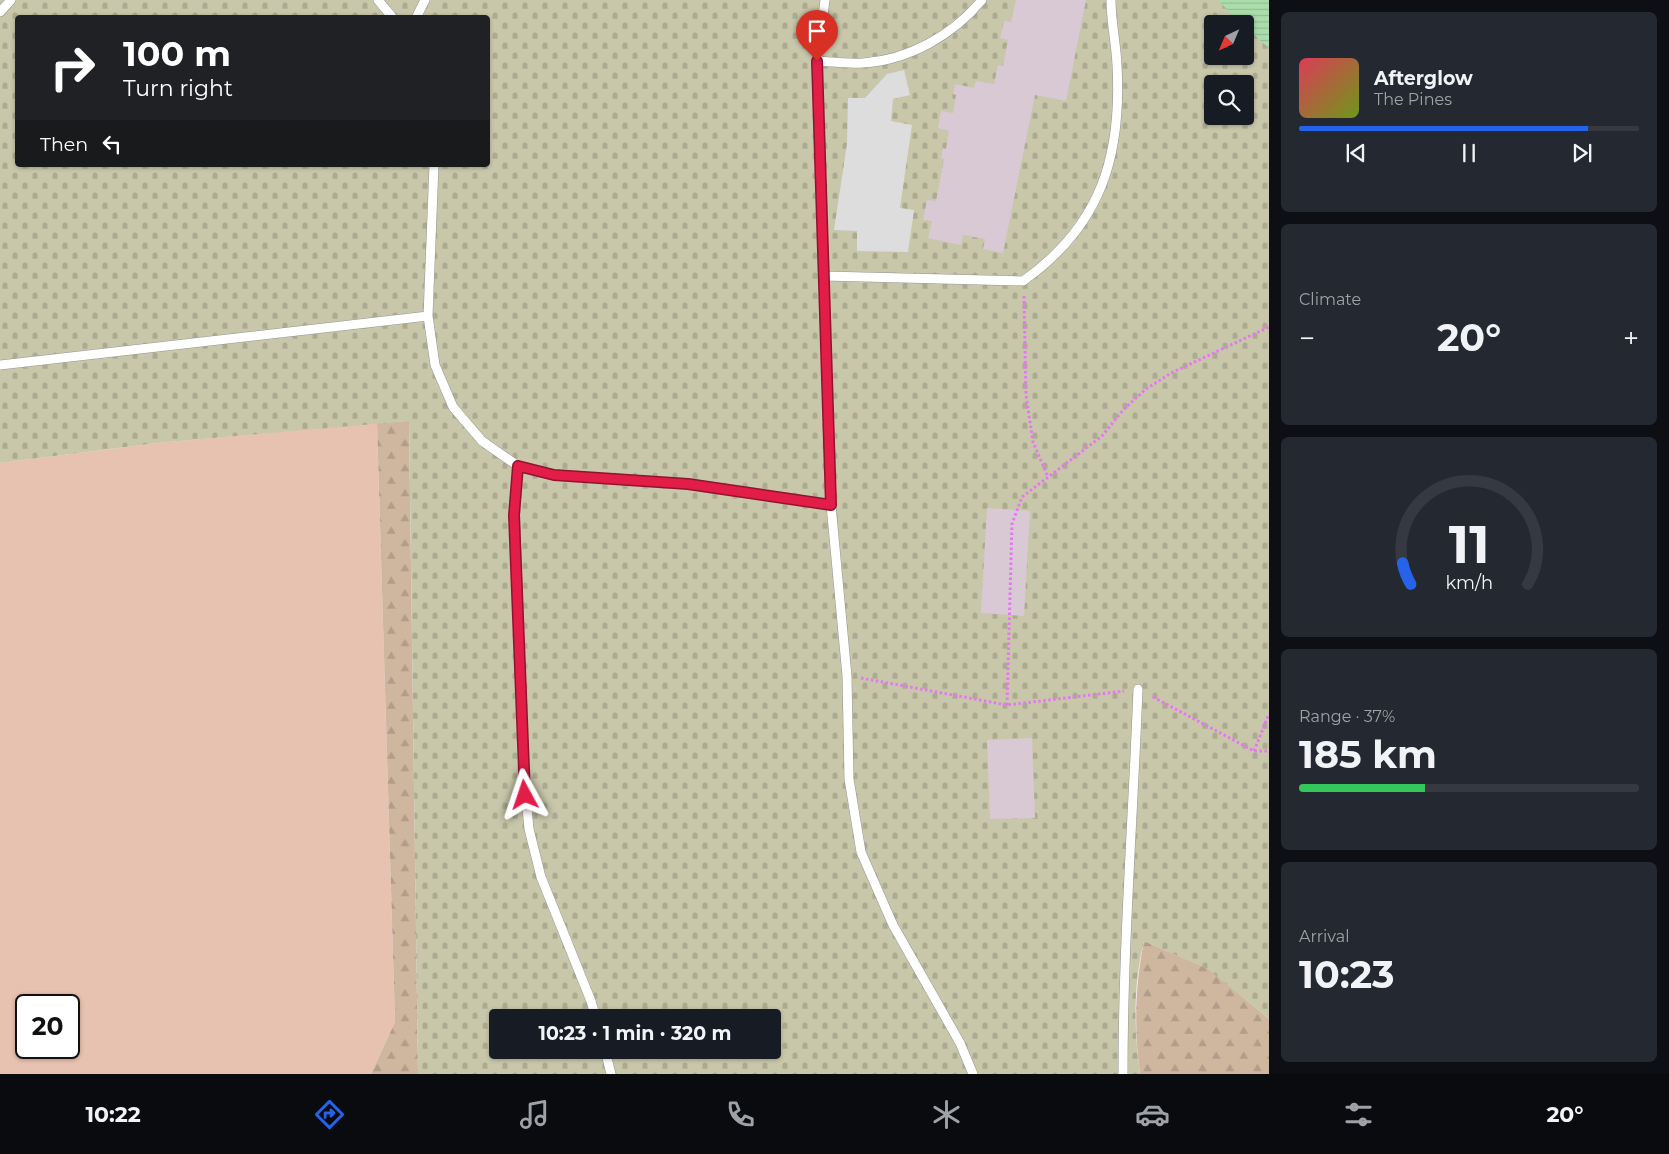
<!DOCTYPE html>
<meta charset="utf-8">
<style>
:root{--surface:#171b24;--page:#242831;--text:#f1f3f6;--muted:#9ea1a6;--line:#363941;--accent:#2563eb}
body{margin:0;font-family:Montserrat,sans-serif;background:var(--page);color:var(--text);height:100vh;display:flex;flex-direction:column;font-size:19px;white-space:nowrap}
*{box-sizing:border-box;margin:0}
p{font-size:16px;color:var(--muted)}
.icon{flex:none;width:28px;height:28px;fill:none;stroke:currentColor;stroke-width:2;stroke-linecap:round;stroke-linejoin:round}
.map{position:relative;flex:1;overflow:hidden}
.side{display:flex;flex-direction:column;gap:12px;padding:12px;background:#0d0f14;width:400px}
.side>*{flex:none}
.guide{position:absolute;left:15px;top:15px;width:475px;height:152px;border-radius:5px;box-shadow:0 1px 4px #0004;background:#202124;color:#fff;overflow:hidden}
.needle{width:32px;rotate:224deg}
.fabs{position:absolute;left:1204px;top:15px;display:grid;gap:10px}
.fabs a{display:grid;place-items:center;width:50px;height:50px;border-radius:5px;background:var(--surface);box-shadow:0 1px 4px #0004;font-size:25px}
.speed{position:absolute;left:15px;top:994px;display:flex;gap:10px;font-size:25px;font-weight:700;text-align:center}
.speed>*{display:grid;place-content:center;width:65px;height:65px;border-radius:50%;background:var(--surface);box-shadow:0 1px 4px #0004;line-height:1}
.speed .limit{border:2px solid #111;border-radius:8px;background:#fff;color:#111}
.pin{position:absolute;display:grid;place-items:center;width:42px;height:42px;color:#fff;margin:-51px -21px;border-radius:50% 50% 50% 0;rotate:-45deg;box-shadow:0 0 5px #0007}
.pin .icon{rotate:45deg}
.me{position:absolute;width:55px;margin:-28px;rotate:355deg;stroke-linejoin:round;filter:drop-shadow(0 0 4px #0008)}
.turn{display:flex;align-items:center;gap:18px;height:105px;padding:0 25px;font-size:22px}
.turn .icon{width:65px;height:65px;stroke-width:2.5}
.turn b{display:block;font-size:35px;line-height:42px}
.then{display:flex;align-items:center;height:48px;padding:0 25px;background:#0003;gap:10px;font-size:19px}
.big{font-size:38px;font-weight:700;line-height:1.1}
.side .widget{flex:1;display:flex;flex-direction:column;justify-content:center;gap:8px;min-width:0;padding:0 18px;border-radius:8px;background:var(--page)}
.side .dial{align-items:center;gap:0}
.dial svg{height:130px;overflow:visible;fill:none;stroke:var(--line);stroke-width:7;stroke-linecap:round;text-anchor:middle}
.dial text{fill:var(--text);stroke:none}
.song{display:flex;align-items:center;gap:15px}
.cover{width:60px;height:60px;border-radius:8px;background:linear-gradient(135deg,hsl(350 70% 55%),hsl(80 70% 35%))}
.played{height:5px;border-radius:2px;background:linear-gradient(90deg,var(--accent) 85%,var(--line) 85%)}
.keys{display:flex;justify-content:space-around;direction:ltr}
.heat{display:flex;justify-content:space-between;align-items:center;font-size:28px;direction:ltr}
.charge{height:8px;border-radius:4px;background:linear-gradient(90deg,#34c759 37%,var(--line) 0)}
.trip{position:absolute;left:489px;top:1009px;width:292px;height:50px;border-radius:5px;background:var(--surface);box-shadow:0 1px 4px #0004;font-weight:700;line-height:50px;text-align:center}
.tabs{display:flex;height:80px;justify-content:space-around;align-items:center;background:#090b0e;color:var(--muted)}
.tabs .icon{width:35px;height:35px}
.tabs .current{color:var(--accent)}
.tabs b{font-size:22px;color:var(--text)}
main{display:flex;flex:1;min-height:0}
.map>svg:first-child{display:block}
.grass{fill:#e8c2b1;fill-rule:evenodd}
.forest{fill:url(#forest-firs)}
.cemetery{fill:url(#cemetery-stones);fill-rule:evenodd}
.parking{fill:#ddd}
.water{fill:url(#water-rules)}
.building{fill:#d8c9d4}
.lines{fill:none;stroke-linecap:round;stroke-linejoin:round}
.service-casing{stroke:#959595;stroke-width:10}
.path{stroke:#e776f5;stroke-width:3;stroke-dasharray:2.5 2.5;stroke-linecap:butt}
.service{stroke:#fff;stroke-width:9}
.route-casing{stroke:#92132f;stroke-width:12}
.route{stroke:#e11d48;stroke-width:9}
</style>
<main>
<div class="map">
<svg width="1269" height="1074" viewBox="0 0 1269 1074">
<defs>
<pattern id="forest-firs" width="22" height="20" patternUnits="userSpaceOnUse" patternTransform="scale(1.25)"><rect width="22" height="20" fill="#cfb79f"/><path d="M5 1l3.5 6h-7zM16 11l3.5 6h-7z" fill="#b19d89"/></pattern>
<pattern id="cemetery-stones" width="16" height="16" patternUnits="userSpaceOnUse" patternTransform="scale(1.25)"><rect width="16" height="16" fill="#c9c7aa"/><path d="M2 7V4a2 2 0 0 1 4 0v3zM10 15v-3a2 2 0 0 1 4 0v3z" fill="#acab92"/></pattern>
<pattern id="water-rules" width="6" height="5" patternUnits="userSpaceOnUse" patternTransform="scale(1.25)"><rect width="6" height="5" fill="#abddac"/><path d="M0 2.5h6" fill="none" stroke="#93bd94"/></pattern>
</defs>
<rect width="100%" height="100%" fill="#f1e9ed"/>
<path class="grass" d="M377 423 395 1022 371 1074H0V463L157 443ZM26 1005H69V1048H26Z"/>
<path class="forest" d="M409 421 418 1074H371L395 1022 377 423Z
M1144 941 1209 969 1269 1019V1074H1140C1134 1029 1135 986 1144 941Z"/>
<path class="cemetery" d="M0 0H1269V1019L1208 969 1144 941C1133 984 1134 1030 1140 1074H418L409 421 157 443 0 463ZM18 18H488V165H18ZM1212 24H1245V56H1212ZM1212 84H1245V116H1212ZM498 1018H772V1050H498Z"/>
<path class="parking" d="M904 70 910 95 893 99 891 121 912 125 900 208 914 210 908 252 857 251V231L834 230 847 144 848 98H865L887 74Z"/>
<path class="water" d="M1218 0H1269V48L1245 27V24L1237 20Z"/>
<path class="building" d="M1016 0H1086L1066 101 1035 95 1003 253 983 249 985 239 963 235 961 245 928 238 932 221 923 220 927 200 936 201 944 159 941 158 943 148 946 149 949 131 938 128 941 111 953 113 956 95 953 94 955 84 974 88 976 81 994 84 998 65 1003 66 1008 40 1000 38 1004 21 1011 22Z
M987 508 1030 511 1024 616 981 613Z
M1032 738 1035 818 990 819 987 740Z"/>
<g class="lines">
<g class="service-casing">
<path id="service" d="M378 0 393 18
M825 0 817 61 824 276 831 505 847 676 849 779 861 852 893 925 960 1043 973 1074
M0 12 11 0
M416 18 425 0
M817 61C832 62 848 64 863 63 909 60 953 35 982 0
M434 165 428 316 435 365 453 407 482 441 518 466 554 475 688 484 831 505
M824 276 1023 281C1101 226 1122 156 1117 65 1116 43 1111 22 1111 0
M0 365 428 316
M518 466 515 515 524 778 529 829 541 877 591 1001 596 1018
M605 1050 611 1074
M1123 1074C1123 946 1133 817 1138 689"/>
</g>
<path class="path" d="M1024 296 1026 395 1033 442 1048 477
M861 678 1007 705 1124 691
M1153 697 1254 751H1269
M1007 705 1012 524 1022 497 1102 436 1123 410 1146 389 1171 373 1269 327
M1254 751 1269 714"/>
<use href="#service" class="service"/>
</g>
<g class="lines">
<g class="route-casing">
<path id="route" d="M525 795 514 515 518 466 554 475 688 484 831 505 817 61"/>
</g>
<use href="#route" class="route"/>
</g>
</svg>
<div class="fabs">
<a><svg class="needle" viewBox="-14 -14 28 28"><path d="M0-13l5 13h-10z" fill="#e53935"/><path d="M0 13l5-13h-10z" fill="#9ea1a6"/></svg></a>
<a><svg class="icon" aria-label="search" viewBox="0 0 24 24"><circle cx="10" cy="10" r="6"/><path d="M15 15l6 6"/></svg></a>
</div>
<div class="speed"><div class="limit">20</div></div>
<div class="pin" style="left:817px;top:61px;background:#d93025"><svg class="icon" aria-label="arrive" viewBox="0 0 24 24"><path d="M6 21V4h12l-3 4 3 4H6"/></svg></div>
<svg class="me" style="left:525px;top:795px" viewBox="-20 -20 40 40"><path d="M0-17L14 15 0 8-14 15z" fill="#e11d48" stroke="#fff" stroke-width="4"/></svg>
<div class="trip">10:23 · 1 min · 320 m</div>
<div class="guide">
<div class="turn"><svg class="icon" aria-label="right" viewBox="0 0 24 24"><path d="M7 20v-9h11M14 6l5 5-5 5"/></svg><div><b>100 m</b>Turn right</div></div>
<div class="then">Then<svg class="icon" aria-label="left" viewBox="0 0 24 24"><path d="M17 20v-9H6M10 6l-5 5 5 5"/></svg></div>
</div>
</div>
<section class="side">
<div class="widget">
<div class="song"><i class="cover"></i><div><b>Afterglow</b><p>The Pines</p></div></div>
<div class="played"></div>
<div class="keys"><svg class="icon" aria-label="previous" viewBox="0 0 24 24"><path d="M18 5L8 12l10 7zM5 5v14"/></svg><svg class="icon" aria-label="pause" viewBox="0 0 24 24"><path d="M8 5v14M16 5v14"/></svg><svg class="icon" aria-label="next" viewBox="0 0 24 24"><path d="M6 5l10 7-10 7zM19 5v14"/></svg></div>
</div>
<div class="widget"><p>Climate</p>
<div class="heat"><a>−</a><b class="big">20°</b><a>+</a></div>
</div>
<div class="widget dial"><svg viewBox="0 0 100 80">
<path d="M14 69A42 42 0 1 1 86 69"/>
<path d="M14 69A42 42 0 0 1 9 56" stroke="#2563eb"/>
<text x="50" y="56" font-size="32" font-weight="700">11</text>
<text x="50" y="72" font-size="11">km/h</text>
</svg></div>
<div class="widget"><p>Range · 37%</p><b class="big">185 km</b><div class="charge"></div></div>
<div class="widget"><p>Arrival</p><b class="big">10:23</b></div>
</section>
</main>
<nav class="tabs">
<b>10:22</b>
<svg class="icon current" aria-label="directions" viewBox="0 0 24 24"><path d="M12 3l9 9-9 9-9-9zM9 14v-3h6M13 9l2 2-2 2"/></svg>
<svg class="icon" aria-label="music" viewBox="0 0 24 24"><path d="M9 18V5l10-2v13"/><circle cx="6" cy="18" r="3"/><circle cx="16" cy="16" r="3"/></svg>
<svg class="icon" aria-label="phone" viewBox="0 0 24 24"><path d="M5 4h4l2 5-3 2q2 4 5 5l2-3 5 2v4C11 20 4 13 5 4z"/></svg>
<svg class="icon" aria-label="climate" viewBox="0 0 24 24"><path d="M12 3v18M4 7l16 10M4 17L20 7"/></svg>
<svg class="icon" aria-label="car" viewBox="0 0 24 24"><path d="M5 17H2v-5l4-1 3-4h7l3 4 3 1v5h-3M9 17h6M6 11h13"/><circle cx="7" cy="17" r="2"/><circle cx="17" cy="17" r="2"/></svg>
<svg class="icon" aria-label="filters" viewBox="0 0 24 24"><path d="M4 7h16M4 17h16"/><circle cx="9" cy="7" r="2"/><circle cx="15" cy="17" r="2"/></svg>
<b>20°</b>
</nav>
